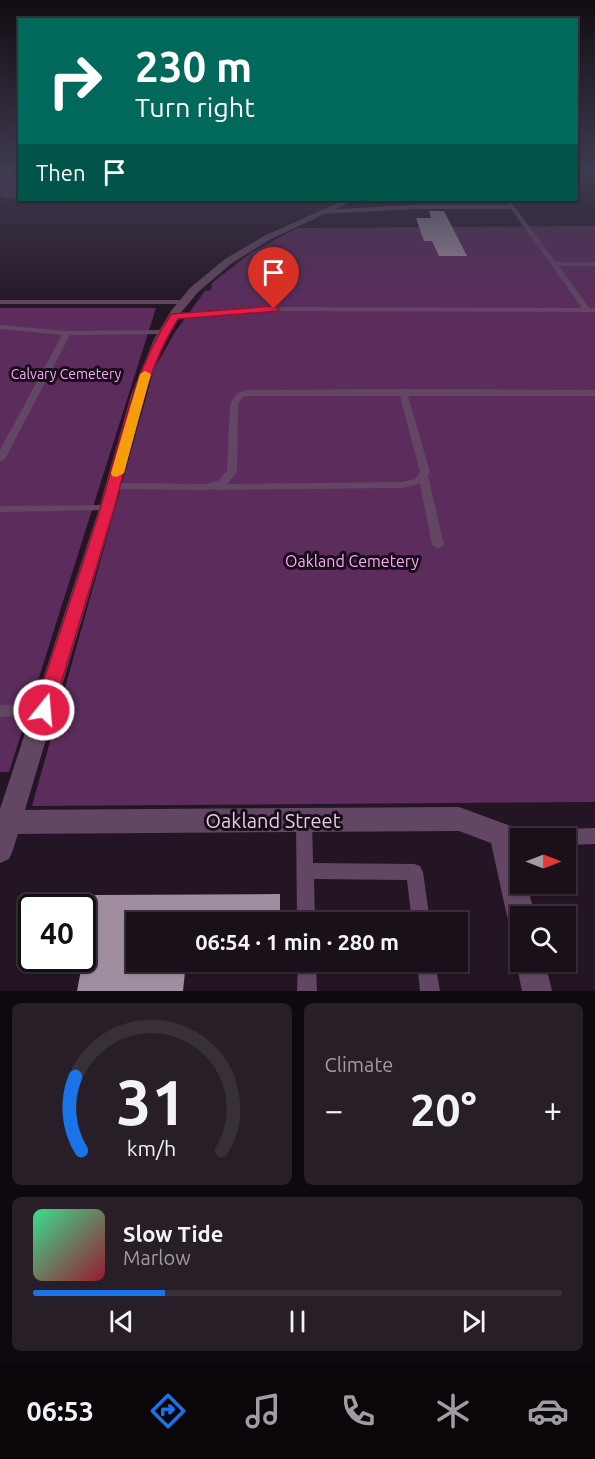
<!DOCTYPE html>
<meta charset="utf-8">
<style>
:root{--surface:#1a101a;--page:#271e27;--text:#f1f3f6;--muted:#9f9da2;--line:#383039;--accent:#1a73e8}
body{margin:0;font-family:Ubuntu,sans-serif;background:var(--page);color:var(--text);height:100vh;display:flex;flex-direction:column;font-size:22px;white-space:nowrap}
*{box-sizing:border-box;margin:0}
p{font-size:20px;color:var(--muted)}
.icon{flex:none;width:33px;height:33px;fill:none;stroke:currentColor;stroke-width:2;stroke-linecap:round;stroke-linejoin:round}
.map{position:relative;height:991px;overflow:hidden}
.side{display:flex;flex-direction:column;gap:12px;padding:12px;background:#0e090e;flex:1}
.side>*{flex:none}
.top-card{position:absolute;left:18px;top:18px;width:560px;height:183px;border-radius:0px;box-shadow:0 2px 4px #0004,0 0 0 2px var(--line);background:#00695c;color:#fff;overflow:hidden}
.needle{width:39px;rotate:90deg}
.buttons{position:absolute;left:510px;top:828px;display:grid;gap:12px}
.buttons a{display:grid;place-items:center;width:66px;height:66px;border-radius:0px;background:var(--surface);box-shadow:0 2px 4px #0004,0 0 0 2px var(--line);font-size:30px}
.speed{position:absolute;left:18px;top:894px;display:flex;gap:12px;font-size:30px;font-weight:700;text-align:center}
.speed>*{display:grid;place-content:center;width:78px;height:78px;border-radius:50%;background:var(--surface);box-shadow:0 2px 4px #0004,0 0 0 2px var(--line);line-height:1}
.speed .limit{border:3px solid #111;border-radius:9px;background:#fff;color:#111}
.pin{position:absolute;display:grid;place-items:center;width:51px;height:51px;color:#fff;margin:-62px -26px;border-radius:50% 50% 50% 0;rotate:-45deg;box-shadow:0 0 6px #0007}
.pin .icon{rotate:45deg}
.me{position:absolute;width:66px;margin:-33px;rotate:17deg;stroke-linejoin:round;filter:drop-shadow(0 0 4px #0008)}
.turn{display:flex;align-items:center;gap:21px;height:126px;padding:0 18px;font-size:27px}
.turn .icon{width:78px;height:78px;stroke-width:2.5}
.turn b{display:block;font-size:42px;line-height:51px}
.then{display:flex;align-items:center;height:57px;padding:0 18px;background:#0003;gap:12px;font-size:22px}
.big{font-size:45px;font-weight:600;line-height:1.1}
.side .widget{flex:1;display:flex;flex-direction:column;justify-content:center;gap:9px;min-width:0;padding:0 21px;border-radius:9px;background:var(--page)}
.side .dial{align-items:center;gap:0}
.dial svg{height:156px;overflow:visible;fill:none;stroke:var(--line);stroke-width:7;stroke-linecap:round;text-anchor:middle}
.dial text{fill:var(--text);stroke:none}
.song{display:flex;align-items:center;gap:18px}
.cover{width:72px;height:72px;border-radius:9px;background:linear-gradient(135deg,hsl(150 70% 55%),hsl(350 70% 35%))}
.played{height:6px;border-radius:3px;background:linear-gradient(90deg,var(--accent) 25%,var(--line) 25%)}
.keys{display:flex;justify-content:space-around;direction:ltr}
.heat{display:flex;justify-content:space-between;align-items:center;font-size:33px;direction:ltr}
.side .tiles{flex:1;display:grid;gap:12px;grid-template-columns:1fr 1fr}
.widget:last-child{grid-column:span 2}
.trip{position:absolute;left:126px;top:912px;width:342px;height:60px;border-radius:0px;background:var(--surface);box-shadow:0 2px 4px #0004,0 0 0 2px var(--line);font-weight:600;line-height:60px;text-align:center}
.tab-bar{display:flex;height:96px;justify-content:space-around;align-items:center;background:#0a060a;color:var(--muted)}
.tab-bar .icon{width:42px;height:42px}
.tab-bar .selected{color:var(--accent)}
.tab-bar b{font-size:27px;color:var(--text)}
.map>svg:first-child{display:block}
.green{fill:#5c2c5d}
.building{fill:#a08ea0}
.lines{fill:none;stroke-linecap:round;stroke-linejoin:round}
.service{fill:#634663;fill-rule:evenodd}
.minor{fill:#634663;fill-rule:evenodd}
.tertiary{fill:#634663;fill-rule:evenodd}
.route{fill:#e11d48;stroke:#92132f;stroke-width:1.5}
.slow{fill:#f59e0b}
.labels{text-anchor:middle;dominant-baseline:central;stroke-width:6;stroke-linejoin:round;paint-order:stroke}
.far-park-label{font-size:14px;fill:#f5acf6;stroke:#1a0c1a}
.park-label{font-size:16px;fill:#f5acf6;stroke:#1a0c1a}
.near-street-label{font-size:20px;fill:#ddd3dc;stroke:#1a0c1a}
</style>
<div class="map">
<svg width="595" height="991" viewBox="0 0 595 991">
<rect width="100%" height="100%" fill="#231523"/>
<path class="green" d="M0 173H19V198H5L0 195Z
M595 226V802L32 806 154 369 175 332 205 291 211 290 212 283 252 252 297 228Z
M0 308H156L9 772H0Z"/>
<path class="building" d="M429 211H444L467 256H439L432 241H424L416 218H431Z
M280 894V922H136V962H186L183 991H77L95 895Z"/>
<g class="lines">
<path class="service" d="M510 201 556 262H595V266H559L589 308H595V312L274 311 174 318 170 316 174 314 274 307 582 308 511 209H413L321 214 318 212 321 210 413 205H509L507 203Z
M0 300H185L189 302 185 304H0Z
M0 325 67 331 165 330 169 332 165 334 70 335 5 459 0 462V450L62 335 0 329Z
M403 389 595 390V396H408L430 472 428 476 444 545 438 549 432 545 420 484 403 488 216 490 212 489 206 490 113 489 108 486 113 483 206 484 218 481 227 471 230 404 237 393 247 390ZM247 396H400L420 472 415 479 403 482 227 484 237 472 238 404 243 397Z
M107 505 111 506 112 508 111 510 0 512V506Z
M43 704 48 706 50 710 48 714 43 716 0 717V705Z
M304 812 310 815 312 820 313 863 414 864 420 866 423 872 430 922H412L407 880 314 879 315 922H297L296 820 298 815Z
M595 828V844L566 845V838H520V847L504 848 498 846 496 840 498 834C507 831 520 829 527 836L528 832 534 830Z
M298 962H316L317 991H297Z
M417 962H435L440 991H420Z"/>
<path class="minor" d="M459 807 511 826 520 857V884H527L535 916H520V930L511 926 507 916 491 843 459 831 8 834 0 831V813L8 810Z
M520 952V962H545L552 991H522L516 962Z"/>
<path class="tertiary" d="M344 200H354L271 239 232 263 198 292 180 314 166 339 144 395 114 512 13 850 9 859 0 863V809L98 512 131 395 154 339 171 311 190 288 225 259 264 236Z"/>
</g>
<linearGradient id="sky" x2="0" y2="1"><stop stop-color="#130c13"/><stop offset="0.55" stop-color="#3f3b50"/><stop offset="1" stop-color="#3f3b50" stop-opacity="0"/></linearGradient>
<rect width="595" height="312" fill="url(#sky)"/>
<path class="route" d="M274 306 279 309 278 311 178 319C142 376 132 445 114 509 94 576 73 643 53 710L50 715 44 718 37 715 34 710C56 642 80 574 101 506 120 441 133 371 171 314Z"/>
<path class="slow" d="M145 371 151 374 124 473 117 477 112 476 111 473 140 374Z"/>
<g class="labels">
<g class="far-park-label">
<text x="66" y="374">Calvary Cemetery</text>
</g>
<g class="park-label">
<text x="352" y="561">Oakland Cemetery</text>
</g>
<g class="near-street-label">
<text x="273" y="820">Oakland Street</text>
</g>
</g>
</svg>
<div class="buttons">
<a><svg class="needle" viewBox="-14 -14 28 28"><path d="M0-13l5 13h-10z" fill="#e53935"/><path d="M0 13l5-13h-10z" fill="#9f9da2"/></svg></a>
<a><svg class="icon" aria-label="search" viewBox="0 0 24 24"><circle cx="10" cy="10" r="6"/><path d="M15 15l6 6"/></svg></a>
</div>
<div class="speed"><div class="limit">40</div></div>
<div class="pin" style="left:274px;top:309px;background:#d93025"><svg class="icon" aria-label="arrive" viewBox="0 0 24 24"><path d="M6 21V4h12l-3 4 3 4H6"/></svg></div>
<svg class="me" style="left:44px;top:710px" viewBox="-20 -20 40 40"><circle r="17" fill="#e11d48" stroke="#fff" stroke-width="3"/><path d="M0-11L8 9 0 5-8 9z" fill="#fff"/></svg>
<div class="trip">06:54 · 1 min · 280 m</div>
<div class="top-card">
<div class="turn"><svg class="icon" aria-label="right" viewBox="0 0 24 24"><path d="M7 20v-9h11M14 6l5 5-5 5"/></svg><div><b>230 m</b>Turn right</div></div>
<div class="then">Then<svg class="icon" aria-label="arrive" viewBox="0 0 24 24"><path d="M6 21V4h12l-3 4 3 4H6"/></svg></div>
</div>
</div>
<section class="side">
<div class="tiles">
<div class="widget dial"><svg viewBox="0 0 100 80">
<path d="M14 69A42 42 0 1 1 86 69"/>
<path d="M14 69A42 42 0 0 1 11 31" stroke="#1a73e8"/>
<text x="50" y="56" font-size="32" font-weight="700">31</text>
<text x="50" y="72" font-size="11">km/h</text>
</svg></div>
<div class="widget"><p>Climate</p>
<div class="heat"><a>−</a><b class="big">20°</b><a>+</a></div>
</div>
<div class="widget">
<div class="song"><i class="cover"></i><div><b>Slow Tide</b><p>Marlow</p></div></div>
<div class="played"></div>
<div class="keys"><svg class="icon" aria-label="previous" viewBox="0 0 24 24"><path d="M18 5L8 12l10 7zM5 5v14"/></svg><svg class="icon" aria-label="pause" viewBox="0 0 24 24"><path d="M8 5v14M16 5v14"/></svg><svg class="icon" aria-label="next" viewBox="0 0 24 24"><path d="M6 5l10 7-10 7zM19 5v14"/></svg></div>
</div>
</div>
</section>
<nav class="tab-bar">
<b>06:53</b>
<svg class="icon selected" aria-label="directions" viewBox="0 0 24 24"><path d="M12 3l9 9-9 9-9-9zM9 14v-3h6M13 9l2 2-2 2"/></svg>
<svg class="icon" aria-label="music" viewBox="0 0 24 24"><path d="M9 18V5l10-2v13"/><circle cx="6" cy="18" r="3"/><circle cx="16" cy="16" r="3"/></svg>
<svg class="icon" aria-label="phone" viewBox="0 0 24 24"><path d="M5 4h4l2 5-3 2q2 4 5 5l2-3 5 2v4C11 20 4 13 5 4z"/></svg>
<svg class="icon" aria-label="climate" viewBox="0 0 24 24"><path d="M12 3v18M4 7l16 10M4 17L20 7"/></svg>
<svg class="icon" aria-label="car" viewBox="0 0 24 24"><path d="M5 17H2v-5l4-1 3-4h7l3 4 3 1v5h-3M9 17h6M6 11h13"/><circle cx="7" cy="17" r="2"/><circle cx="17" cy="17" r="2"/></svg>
</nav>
